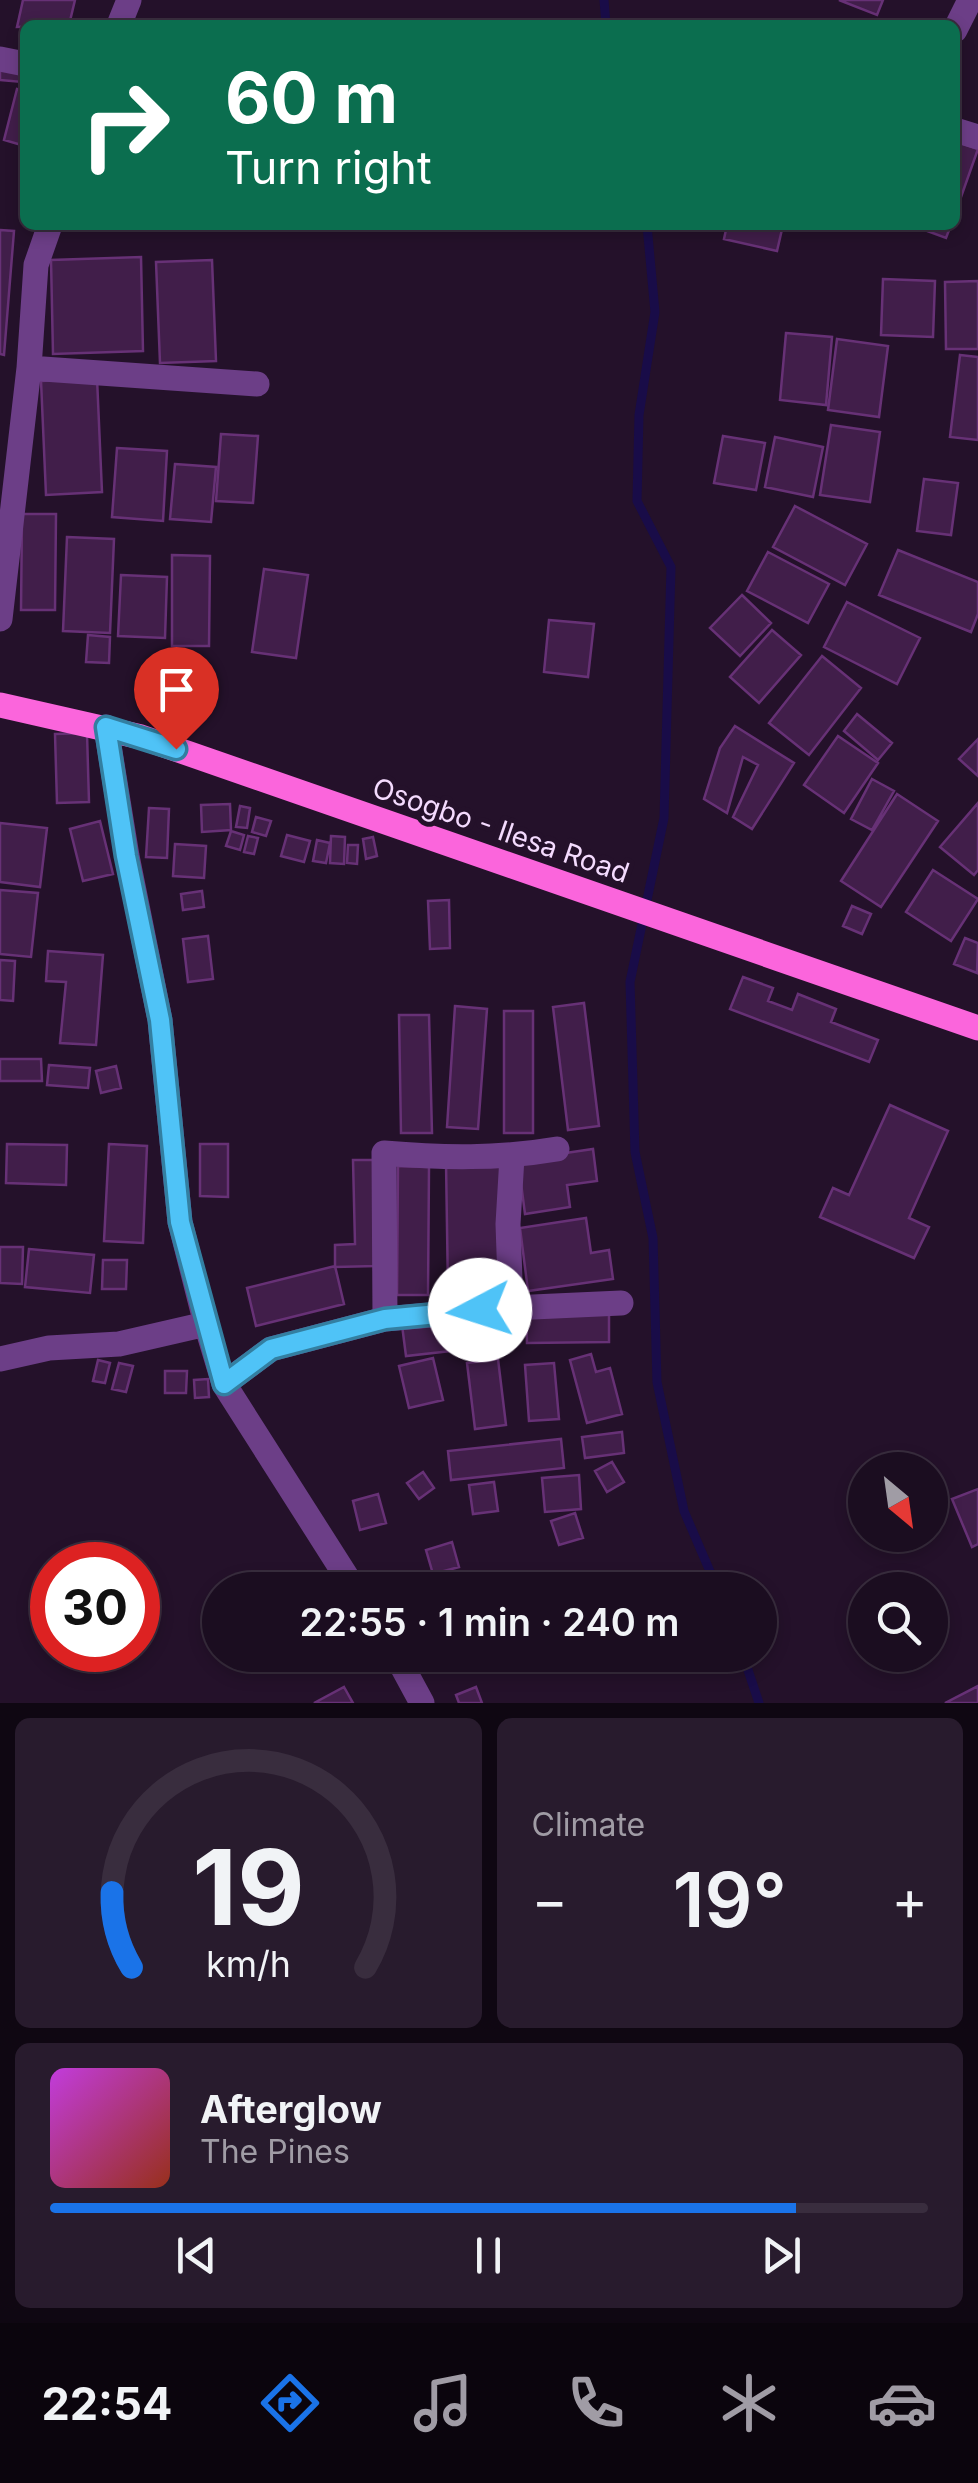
<!DOCTYPE html>
<meta charset="utf-8">
<style>
:root{--surface:#1b0d20;--page:#281b2d;--text:#f1f3f6;--muted:#a09ca5;--line:#392d3e;--accent:#1a73e8}
body{margin:0;font-family:Inter,sans-serif;background:var(--page);color:var(--text);height:100vh;display:flex;flex-direction:column;font-size:38px;white-space:nowrap}
*{box-sizing:border-box;margin:0}
p{font-size:32px;color:var(--muted)}
.icon{flex:none;width:55px;height:55px;fill:none;stroke:currentColor;stroke-width:2;stroke-linecap:round;stroke-linejoin:round}
.map{position:relative;height:1703px;overflow:hidden}
.drawer{display:flex;flex-direction:column;gap:15px;padding:15px;background:#0f0712;flex:1}
.drawer>*{flex:none}
.banner{position:absolute;left:20px;top:20px;width:940px;height:210px;border-radius:15px;box-shadow:0 5px 15px #0003,0 0 0 2px var(--line);background:#0b6e4f;color:#fff;overflow:hidden}
.needle{width:65px;rotate:151deg}
.fabs{position:absolute;left:848px;top:1452px;display:grid;gap:20px}
.fabs a{display:grid;place-items:center;width:100px;height:100px;border-radius:50%;background:var(--surface);box-shadow:0 5px 15px #0003,0 0 0 2px var(--line);font-size:50px}
.speed{position:absolute;left:30px;top:1542px;display:flex;gap:20px;font-size:50px;font-weight:700;text-align:center}
.speed>*{display:grid;place-content:center;width:130px;height:130px;border-radius:50%;background:var(--surface);box-shadow:0 5px 15px #0003,0 0 0 2px var(--line);line-height:1}
.speed .limit{border:15px solid #d22;background:#fff;color:#111}
.pin{position:absolute;display:grid;place-items:center;width:85px;height:85px;color:#fff;margin:-102px -42px;border-radius:50% 50% 50% 0;rotate:-45deg;box-shadow:0 0 10px #0007}
.pin .icon{rotate:45deg}
.me{position:absolute;width:110px;margin:-55px;rotate:265deg;stroke-linejoin:round;filter:drop-shadow(0 0 8px #0008)}
.turn{display:flex;align-items:center;gap:35px;height:210px;padding:0 40px;font-size:45px}
.turn .icon{width:130px;height:130px;stroke-width:2.5}
.turn b{display:block;font-size:70px;line-height:85px}
.big{font-size:75px;font-weight:600;line-height:1.1}
.drawer .card{flex:1;display:flex;flex-direction:column;justify-content:center;gap:15px;min-width:0;padding:0 35px;border-radius:15px;background:var(--page)}
.drawer .dial{align-items:center;gap:0}
.dial svg{height:260px;overflow:visible;fill:none;stroke:var(--line);stroke-width:7;stroke-linecap:round;text-anchor:middle}
.dial text{fill:var(--text);stroke:none}
.song{display:flex;align-items:center;gap:30px}
.cover{width:120px;height:120px;border-radius:15px;background:linear-gradient(135deg,hsl(290 70% 55%),hsl(10 70% 35%))}
.played{height:10px;border-radius:5px;background:linear-gradient(90deg,var(--accent) 85%,var(--line) 85%)}
.keys{display:flex;justify-content:space-around;direction:ltr}
.heat{display:flex;justify-content:space-between;align-items:center;font-size:55px;direction:ltr}
.drawer .tiles{flex:1;display:grid;gap:15px;grid-template-columns:1fr 1fr}
.card:last-child{grid-column:span 2}
.trip{position:absolute;left:202px;top:1572px;width:575px;height:100px;border-radius:50px;background:var(--surface);box-shadow:0 5px 15px #0003,0 0 0 2px var(--line);font-weight:600;line-height:100px;text-align:center}
.dock{display:flex;height:160px;justify-content:space-around;align-items:center;background:#0b050d;color:var(--muted)}
.dock .icon{width:70px;height:70px}
.dock .active{color:var(--accent)}
.dock b{font-size:45px;color:var(--text)}
.map>svg:first-child{display:block}
.lines{fill:none;stroke-linecap:round;stroke-linejoin:round}
.stream{stroke:#190c48;stroke-width:9}
.building{fill:#411e4a;stroke:#673176;stroke-width:2.5}
.minor{stroke:#6c3e87;stroke-width:25}
.major{stroke:#fb65dc;stroke-width:25}
.route-casing{stroke:#337fa1;stroke-width:25}
.route{stroke:#4fc3f7;stroke-width:18}
.labels{text-anchor:middle;dominant-baseline:central;stroke-width:10;stroke-linejoin:round;paint-order:stroke}
.street-label{font-size:28px;fill:#f4dbfe;stroke:#24112a}
</style>
<div class="map">
<svg width="978" height="1703" viewBox="0 0 978 1703">
<rect width="100%" height="100%" fill="#24112a"/>
<g class="lines">
<path class="stream" d="M604 0 606 25
M647 225 655 312 639 415 637 501 671 567 664 818 630 982 635 1152 653 1238 657 1382 684 1511 718 1590
M743 1655 759 1703"/>
</g>
<path class="building" d="M23 0H75L69 25 17 27Z
M839 0H883L877 15Z
M0 61 24 64 22 82 0 80Z
M17 89 25 91V146L4 140Z
M955 141 978 149 955 214Z
M727 225H783L777 251 724 239Z
M911 225H951L946 238Z
M0 230 14 231 4 355 0 354Z
M141 257 143 351 53 354 51 260Z
M212 260 216 361 160 363 156 262Z
M883 279 935 281 933 337 881 335Z
M978 281V349H946L945 282Z
M786 333 832 337 826 405 780 400Z
M837 339 888 346 879 417 828 410Z
M960 355 978 357V440L950 437Z
M97 378 102 492 46 495 41 381Z
M831 425 880 432 870 502 820 495Z
M221 434 258 436 253 503 216 501Z
M723 436 765 443 756 490 714 483Z
M775 437 823 447 813 497 765 487Z
M117 448 167 451 163 521 112 517Z
M175 464 216 467 211 522 170 519Z
M924 479 958 483 951 535 917 531Z
M795 506 867 544 845 585 773 547Z
M22 514H56L55 610H21Z
M67 537 114 539 110 633 63 631Z
M898 550 978 582V614L971 632 879 595Z
M768 552 829 584 808 623 747 591Z
M172 555 210 556 209 646H172Z
M264 569 308 575 296 658 252 652Z
M121 575 167 577 165 638 118 636Z
M742 595 771 623 740 656 710 628Z
M847 602 920 638 897 684 824 647Z
M549 620 594 624 588 677 544 672Z
M772 630 801 655 759 703 730 677Z
M88 635 110 637 109 663 86 662Z
M822 656 861 688 809 755 769 723Z
M857 714 892 743 878 760 844 731Z
M735 726 794 763 752 829 733 817 758 765 743 757 727 813 704 799 720 748Z
M87 733 89 802 57 803 55 734Z
M838 736 878 763 844 813 804 785Z
M978 739V776L959 759Z
M872 779 894 791 872 830 851 819Z
M897 794 938 821 881 907 841 881Z
M978 803V870L974 875 940 847Z
M230 804 231 830 202 832 201 805Z
M240 806 250 808 247 828 236 827Z
M149 808 169 809 167 858 146 857Z
M256 817 271 821 266 836 252 832Z
M100 821 113 874 83 881 70 829Z
M0 823 47 828 40 887 0 882Z
M231 831 244 835 240 850 226 846Z
M287 835 310 841 304 862 281 856Z
M248 836 258 838 254 854 244 852Z
M331 836 345 837 344 864 330 863Z
M373 837 377 856 366 859 363 839Z
M317 840 330 843 326 863 313 861Z
M175 844 206 846 204 878 173 876Z
M348 845H358L357 864 347 863Z
M933 870 978 899 951 941 906 912Z
M0 890 38 893 31 957 0 954Z
M202 891 204 907 183 910 181 894Z
M449 900 450 948 430 949 428 901Z
M852 906 871 914 862 934 843 926Z
M208 936 213 979 188 982 183 939Z
M965 938 978 943 977 973 954 964Z
M48 951 103 955 96 1045 60 1043 66 982 46 981Z
M0 960 15 961 13 1001 0 1000Z
M743 977 773 988 768 1001 792 1010 798 994 836 1009 831 1022 878 1040 869 1062 730 1009Z
M584 1003 599 1126 568 1130 553 1007Z
M455 1006 487 1009 478 1129 447 1127Z
M504 1011H533V1133H504Z
M399 1015H429L432 1133H401Z
M0 1059H41L42 1081H0Z
M49 1065 90 1068 88 1088 47 1085Z
M116 1066 121 1088 101 1093 96 1071Z
M890 1105 948 1131 909 1218 929 1227 914 1258 820 1217 833 1188 849 1195Z
M7 1144 67 1145 66 1185 6 1183Z
M109 1144 147 1146 143 1243 104 1241Z
M200 1144H228V1197L200 1196Z
M593 1149 597 1181 567 1185 570 1207 525 1214 518 1160Z
M353 1160H375L376 1266 335 1267V1245L355 1244Z
M500 1161 503 1290 448 1291 446 1162Z
M398 1166 429 1167 428 1295H397Z
M586 1218 591 1253 609 1250 613 1279 528 1291 520 1228Z
M0 1247H23L22 1284 0 1283Z
M29 1249 94 1255 90 1293 25 1287Z
M103 1260H127L126 1289H102Z
M335 1266 344 1304 256 1326 247 1288Z
M609 1311V1342L527 1343 526 1313Z
M501 1314 505 1345 406 1356 402 1325Z
M591 1354 596 1372 610 1368 622 1414 587 1423 570 1360Z
M433 1358 443 1400 409 1408 399 1366Z
M498 1359 506 1425 475 1429 467 1363Z
M98 1360 110 1363 105 1383 93 1381Z
M119 1363 133 1366 126 1392 112 1389Z
M554 1363 559 1419 529 1421 525 1365Z
M165 1371H187L186 1393H165Z
M208 1379 209 1397 195 1398 194 1380Z
M622 1432 624 1453 585 1458 582 1437Z
M561 1439 564 1468 451 1480 448 1451Z
M612 1462 624 1482 607 1492 595 1471Z
M423 1472 434 1488 419 1499 407 1483Z
M579 1475 581 1509 545 1512 542 1478Z
M494 1482 498 1511 473 1514 469 1485Z
M978 1489V1544L972 1547 952 1499Z
M378 1494 386 1523 360 1530 353 1501Z
M575 1513 583 1538 559 1545 551 1521Z
M452 1542 459 1567 433 1574 426 1550Z
M463 1579 467 1590H440L439 1589Z
M252 1655H279L282 1660 262 1672Z
M978 1686V1703H945Z
M344 1687 353 1703H314Z
M476 1687 482 1703H459L456 1695Z"/>
<g class="lines">
<path class="minor" d="M119 25 129 0
M955 30 970 0
M0 59 25 64
M955 130 978 137
M29 368 257 384
M0 619 29 368 36 265 50 225
M106 727 127 856 160 1020 180 1222 206 1324 224 1384 355 1590
M511 1308 508 1224 512 1157
M385 1319 384 1153C443 1158 499 1159 557 1149
M0 1359 49 1348 119 1344 206 1324
M224 1384 271 1349 385 1319 511 1308 621 1303
M396 1655 422 1703"/>
<path class="major" d="M0 705 141 737 978 1028"/>
</g>
<g class="lines">
<g class="route-casing">
<path id="route" d="M176 749 106 727 126 856 160 1020 180 1222 224 1384 271 1349 385 1319 480 1310"/>
</g>
<use href="#route" class="route"/>
</g>
<g class="labels">
<g class="street-label">
<text transform="translate(501 830) rotate(19)">Osogbo - Ilesa Road</text>
</g>
</g>
</svg>
<div class="fabs">
<a><svg class="needle" viewBox="-14 -14 28 28"><path d="M0-13l5 13h-10z" fill="#e53935"/><path d="M0 13l5-13h-10z" fill="#a09ca5"/></svg></a>
<a><svg class="icon" aria-label="search" viewBox="0 0 24 24"><circle cx="10" cy="10" r="6"/><path d="M15 15l6 6"/></svg></a>
</div>
<div class="speed"><div class="limit">30</div></div>
<div class="pin" style="left:176px;top:749px;background:#d93025"><svg class="icon" aria-label="arrive" viewBox="0 0 24 24"><path d="M6 21V4h12l-3 4 3 4H6"/></svg></div>
<svg class="me" style="left:480px;top:1310px" viewBox="-20 -20 40 40"><circle r="19" fill="#fff"/><path d="M0-13L10 11 0 6-10 11z" fill="#4fc3f7"/></svg>
<div class="trip">22:55 · 1 min · 240 m</div>
<div class="banner">
<div class="turn"><svg class="icon" aria-label="right" viewBox="0 0 24 24"><path d="M7 20v-9h11M14 6l5 5-5 5"/></svg><div><b>60 m</b>Turn right</div></div>
</div>
</div>
<section class="drawer">
<div class="tiles">
<div class="card dial"><svg viewBox="0 0 100 80">
<path d="M14 69A42 42 0 1 1 86 69"/>
<path d="M14 69A42 42 0 0 1 8 46" stroke="#1a73e8"/>
<text x="50" y="56" font-size="32" font-weight="700">19</text>
<text x="50" y="72" font-size="11">km/h</text>
</svg></div>
<div class="card"><p>Climate</p>
<div class="heat"><a>−</a><b class="big">19°</b><a>+</a></div>
</div>
<div class="card">
<div class="song"><i class="cover"></i><div><b>Afterglow</b><p>The Pines</p></div></div>
<div class="played"></div>
<div class="keys"><svg class="icon" aria-label="previous" viewBox="0 0 24 24"><path d="M18 5L8 12l10 7zM5 5v14"/></svg><svg class="icon" aria-label="pause" viewBox="0 0 24 24"><path d="M8 5v14M16 5v14"/></svg><svg class="icon" aria-label="next" viewBox="0 0 24 24"><path d="M6 5l10 7-10 7zM19 5v14"/></svg></div>
</div>
</div>
</section>
<nav class="dock">
<b>22:54</b>
<svg class="icon active" aria-label="directions" viewBox="0 0 24 24"><path d="M12 3l9 9-9 9-9-9zM9 14v-3h6M13 9l2 2-2 2"/></svg>
<svg class="icon" aria-label="music" viewBox="0 0 24 24"><path d="M9 18V5l10-2v13"/><circle cx="6" cy="18" r="3"/><circle cx="16" cy="16" r="3"/></svg>
<svg class="icon" aria-label="phone" viewBox="0 0 24 24"><path d="M5 4h4l2 5-3 2q2 4 5 5l2-3 5 2v4C11 20 4 13 5 4z"/></svg>
<svg class="icon" aria-label="climate" viewBox="0 0 24 24"><path d="M12 3v18M4 7l16 10M4 17L20 7"/></svg>
<svg class="icon" aria-label="car" viewBox="0 0 24 24"><path d="M5 17H2v-5l4-1 3-4h7l3 4 3 1v5h-3M9 17h6M6 11h13"/><circle cx="7" cy="17" r="2"/><circle cx="17" cy="17" r="2"/></svg>
</nav>
